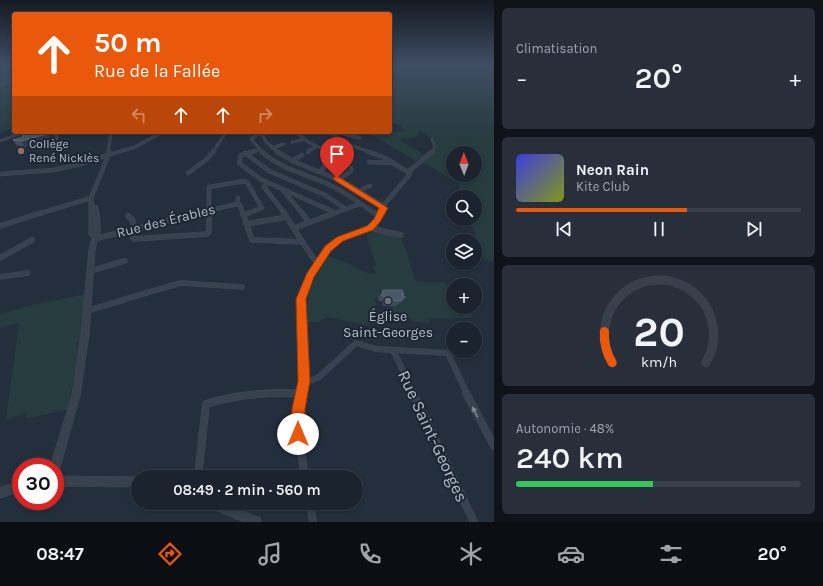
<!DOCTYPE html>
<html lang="fr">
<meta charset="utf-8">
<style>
:root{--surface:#1b232e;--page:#282f3a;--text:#f1f3f6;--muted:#a0a4aa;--line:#39404a;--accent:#ea580c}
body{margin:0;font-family:Karla,sans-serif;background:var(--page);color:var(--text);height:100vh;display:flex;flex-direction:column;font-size:15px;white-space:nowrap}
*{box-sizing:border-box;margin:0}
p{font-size:13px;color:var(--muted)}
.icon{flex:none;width:22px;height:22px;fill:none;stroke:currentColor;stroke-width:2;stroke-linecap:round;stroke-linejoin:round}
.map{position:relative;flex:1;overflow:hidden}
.panel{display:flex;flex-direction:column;gap:8px;padding:8px;background:#0f1319;width:329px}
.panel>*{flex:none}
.banner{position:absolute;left:12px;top:12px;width:380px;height:122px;border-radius:4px;box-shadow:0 2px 6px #0003,0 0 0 1px var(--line);background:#ea580c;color:#fff;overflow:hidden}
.needle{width:26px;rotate:359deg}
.fabs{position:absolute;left:446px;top:146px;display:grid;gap:8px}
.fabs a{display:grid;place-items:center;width:36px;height:36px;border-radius:50%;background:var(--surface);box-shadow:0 2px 6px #0003,0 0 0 1px var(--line);font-size:20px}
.speed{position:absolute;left:12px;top:458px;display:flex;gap:8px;font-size:20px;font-weight:700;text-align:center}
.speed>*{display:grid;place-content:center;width:52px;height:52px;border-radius:50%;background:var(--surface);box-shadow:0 2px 6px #0003,0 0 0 1px var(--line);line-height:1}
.speed .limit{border:6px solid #d22;background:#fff;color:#111}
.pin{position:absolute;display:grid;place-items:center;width:34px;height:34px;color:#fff;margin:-41px -17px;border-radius:50% 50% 50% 0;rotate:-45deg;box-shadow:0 0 4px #0007}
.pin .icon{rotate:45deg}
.me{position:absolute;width:44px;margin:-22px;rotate:0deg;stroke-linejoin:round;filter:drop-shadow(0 0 3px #0008)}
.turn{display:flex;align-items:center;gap:14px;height:84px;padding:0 16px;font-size:18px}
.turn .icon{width:52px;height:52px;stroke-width:2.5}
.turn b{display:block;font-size:28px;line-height:34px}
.lanes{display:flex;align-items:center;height:38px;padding:0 16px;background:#0003;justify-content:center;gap:20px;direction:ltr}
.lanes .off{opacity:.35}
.big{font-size:30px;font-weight:600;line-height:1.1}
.panel .tile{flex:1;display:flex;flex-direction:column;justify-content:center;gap:6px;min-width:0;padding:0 14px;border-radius:6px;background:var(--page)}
.panel .dial{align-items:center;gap:0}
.dial svg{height:104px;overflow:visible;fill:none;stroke:var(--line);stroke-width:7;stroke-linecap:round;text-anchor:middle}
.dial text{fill:var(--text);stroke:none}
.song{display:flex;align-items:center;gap:12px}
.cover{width:48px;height:48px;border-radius:6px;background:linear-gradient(135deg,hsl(240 70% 55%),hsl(70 70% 35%))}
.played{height:4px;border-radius:2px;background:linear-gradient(90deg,var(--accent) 60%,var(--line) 60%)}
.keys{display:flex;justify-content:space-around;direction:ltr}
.heat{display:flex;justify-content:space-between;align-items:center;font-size:22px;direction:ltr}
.charge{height:6px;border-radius:3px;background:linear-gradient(90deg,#34c759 48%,var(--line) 0)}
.trip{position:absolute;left:131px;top:470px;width:232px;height:40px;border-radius:20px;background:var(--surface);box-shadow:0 2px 6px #0003,0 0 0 1px var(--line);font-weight:600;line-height:40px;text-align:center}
.tab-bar{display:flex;height:64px;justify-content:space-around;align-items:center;background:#0b0e12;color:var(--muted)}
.tab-bar .icon{width:28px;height:28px}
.tab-bar .current{color:var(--accent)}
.tab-bar b{font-size:18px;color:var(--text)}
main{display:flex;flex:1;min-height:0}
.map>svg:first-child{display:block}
.green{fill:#263c3f;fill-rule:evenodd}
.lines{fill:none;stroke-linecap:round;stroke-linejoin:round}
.minor-far5-casing{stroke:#414a57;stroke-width:2.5}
.minor-far4-casing{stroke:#414a57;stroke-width:3}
.minor-far3-casing{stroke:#414a57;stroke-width:4.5}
.minor-far2-casing{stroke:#414a57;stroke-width:5.5}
.minor-far1-casing{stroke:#414a57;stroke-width:6}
.minor-casing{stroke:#414a57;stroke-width:8}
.tertiary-casing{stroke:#414a57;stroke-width:1}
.minor-far5{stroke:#38414e;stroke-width:2}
.minor-far4{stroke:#38414e;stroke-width:2.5}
.minor-far3{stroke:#38414e;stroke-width:3.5}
.minor-far2{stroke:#38414e;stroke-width:4.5}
.minor-far1{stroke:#38414e;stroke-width:5.5}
.minor{stroke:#38414e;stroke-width:7}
.tertiary{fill:#38414e;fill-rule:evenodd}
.wall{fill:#3f4b5c}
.shaded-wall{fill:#2f3b4b}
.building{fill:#4b5868;stroke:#5c6777}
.oneway{fill:#7c8592}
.route{fill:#ea580c;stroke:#983908}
.education-dot{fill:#8d6e63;stroke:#1d2633;stroke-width:1.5}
.worship-dot{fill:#6b7280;stroke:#1d2633;stroke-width:1.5}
.labels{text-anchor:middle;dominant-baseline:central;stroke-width:4;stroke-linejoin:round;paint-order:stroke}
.far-poi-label{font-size:12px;fill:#b4bcc9;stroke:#1d2633;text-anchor:start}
.street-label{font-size:14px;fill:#b4bcc9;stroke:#1d2633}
.poi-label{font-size:14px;fill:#b4bcc9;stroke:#1d2633}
.near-street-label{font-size:17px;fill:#b4bcc9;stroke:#1d2633}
</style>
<main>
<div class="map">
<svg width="494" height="522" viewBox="0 0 494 522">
<rect width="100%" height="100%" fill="#242f3e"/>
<path class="green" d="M0 64H14V128L0 132Z
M390 64H472L494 72V262L484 260 470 219H475V197H462L458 183 421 161 437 150 434 139 419 130 418 136C411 139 405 137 399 140L425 155 416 161 372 135 377 134 376 132 405 131 401 126 390 122ZM453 153H475V175H453Z
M373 232 400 236 407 253 415 280 418 282H443L453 287V307H468L473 318 428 319 429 323 412 321 410 318 394 316 391 306H398V304L377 298 375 299 378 315H374V320L366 325 334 318 327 317 319 322H307C304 294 314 279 328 256L352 265 364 272 376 274 372 266 376 265 366 235Z
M85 294 80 340 76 343 77 347 79 348 68 409 26 419V413L6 420 19 323 0 328V314L33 305Z"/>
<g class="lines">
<g class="minor-far5-casing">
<path id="minor-far5" d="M0 84 14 81"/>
</g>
<g class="minor-far4-casing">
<path id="minor-far4" d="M55 132 57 138 56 140
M261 132 266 142 278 152
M296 132 308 142 330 152
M331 132C342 144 356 147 370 152
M336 132 360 138
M432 139 435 147 433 152
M0 141 24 132
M292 142 302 140
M272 148 284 144
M108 152 111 132
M213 152 226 132
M251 152 258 150
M262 152 251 139 259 134 275 132
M308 152 315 147"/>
</g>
<g class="minor-far3-casing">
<path id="minor-far3" d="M255 151 241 155 239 163 260 179 336 213
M261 151C281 170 308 174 332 186 348 194 362 205 376 214
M276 151 295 162 344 182 383 206
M367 151 385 158 408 172
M308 152 309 151
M245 153 269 171 325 195 346 209
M292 161 302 155
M369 162 394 163
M321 172 332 153 327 151
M188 173 206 160 214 151
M0 174 53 170 77 165 108 155 109 151
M339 179 351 171V168
M267 182 264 187 285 214
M282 189 303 214
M358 191 370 186
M238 198 237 204 240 205 243 214
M96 207 97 214
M38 214 91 198
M195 214 237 204
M209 214V187L244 181 247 182 262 208 246 214
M332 214 360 204
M380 214 383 206 410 174 408 172 433 151"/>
</g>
<g class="minor-far2-casing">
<path id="minor-far2" d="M243 213 252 240 303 242
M284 213 313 258 318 263
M302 213 309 222
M375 213 379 216
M243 215 249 213
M128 216 133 220 132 237 134 239 207 234 209 232V213
M246 224 287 217
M0 226 41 213
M294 228 335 213
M370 228 401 235
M95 235 98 232 97 213
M94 239 199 213
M0 258 32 240
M90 271 125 261
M0 277 28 273
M146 293 181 283 242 287
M303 293C310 276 323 248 341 239 359 229 369 234 381 213"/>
</g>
<g class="minor-far1-casing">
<path id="minor-far1" d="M87 311 149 292
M393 350 414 394
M304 381 312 380 319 377 356 343 376 349 448 353 467 394
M270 394H302
M302 394 304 381 301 299 304 292"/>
</g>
<g class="minor-casing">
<path id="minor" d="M302 393C296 425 300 445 305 477
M413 393 474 522
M466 393 494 446
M198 477 206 404C233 395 273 391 302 394
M310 503 313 522"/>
</g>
<g class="tertiary-casing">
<path id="tertiary" d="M160 132H165L136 148 110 156 93 198 95 230 98 237 95 250 89 335 80 395 60 468 58 471 55 473V467H50L72 395 81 335 89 250 92 237 89 235V198L107 154 134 146Z
M55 476 138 477V487L55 486Z
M21 481V491L0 498V488Z
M207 503H224L260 518 261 522H244L208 507Z"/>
</g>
<use href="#minor-far5" class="minor-far5"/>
<use href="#minor-far4" class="minor-far4"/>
<use href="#minor-far3" class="minor-far3"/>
<use href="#minor-far2" class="minor-far2"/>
<use href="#minor-far1" class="minor-far1"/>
<use href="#minor" class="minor"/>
<use href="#tertiary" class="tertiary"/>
</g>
<path class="wall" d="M23 137 51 140 25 147 17 146 13 140Z
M383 290 404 295 403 296 405 297 401 303 396 306H383L382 301H378L379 296Z"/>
<path class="shaded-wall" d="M47 132 51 140 25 147 21 141Z
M405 297 401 303 396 306Z"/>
<path class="building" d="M34 132H46L47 134 21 141 13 140 23 137 22 136 25 134Z
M383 290H402L404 295H402L405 297 401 301 387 300 386 296H382Z"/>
<defs><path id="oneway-solid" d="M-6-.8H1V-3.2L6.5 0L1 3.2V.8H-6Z"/></defs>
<use class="oneway" href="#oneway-solid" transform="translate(475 412) rotate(-116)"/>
<linearGradient id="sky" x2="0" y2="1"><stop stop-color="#141a22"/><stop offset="0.47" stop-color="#3f4d63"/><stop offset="1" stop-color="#3f4d63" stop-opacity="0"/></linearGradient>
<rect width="494" height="137" fill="url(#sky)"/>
<path class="route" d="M337 176 388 208 380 222 373 230 343 241 331 251 314 277 306 299 310 381 305 409V434L303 439 298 441 293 439 291 434 292 409 298 381 296 299 307 273 325 246 337 237 367 226 374 219 379 208 334 180V177Z"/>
<circle class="education-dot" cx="21" cy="151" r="4"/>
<circle class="worship-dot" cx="388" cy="301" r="4"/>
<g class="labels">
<g class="far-poi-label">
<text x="29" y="144">Collège<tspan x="29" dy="14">René Nicklès</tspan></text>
</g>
<g class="street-label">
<text transform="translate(166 221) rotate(-14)">Rue des Érables</text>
</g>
<g class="poi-label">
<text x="388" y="316">Église<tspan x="388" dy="16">Saint-Georges</tspan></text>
</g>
<g class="near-street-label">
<text transform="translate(433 436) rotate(65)">Rue Saint-Georges</text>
</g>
</g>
</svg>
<div class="fabs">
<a><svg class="needle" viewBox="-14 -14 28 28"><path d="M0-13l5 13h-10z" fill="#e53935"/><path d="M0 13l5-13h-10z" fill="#a0a4aa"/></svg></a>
<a><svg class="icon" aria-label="search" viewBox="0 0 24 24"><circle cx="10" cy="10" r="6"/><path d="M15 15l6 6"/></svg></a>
<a><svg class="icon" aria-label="layers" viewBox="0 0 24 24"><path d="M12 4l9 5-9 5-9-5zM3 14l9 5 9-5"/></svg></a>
<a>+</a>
<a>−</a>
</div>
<div class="speed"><div class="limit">30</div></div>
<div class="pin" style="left:337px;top:178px;background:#d93025"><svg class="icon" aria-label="arrive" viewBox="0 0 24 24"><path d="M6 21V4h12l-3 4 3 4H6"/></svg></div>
<svg class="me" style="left:298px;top:434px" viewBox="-20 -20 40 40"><circle r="19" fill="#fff"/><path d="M0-13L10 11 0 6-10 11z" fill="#ea580c"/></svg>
<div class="trip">08:49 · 2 min · 560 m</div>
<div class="banner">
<div class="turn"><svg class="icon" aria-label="ahead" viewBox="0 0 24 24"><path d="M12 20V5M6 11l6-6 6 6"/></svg><div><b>50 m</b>Rue de la Fallée</div></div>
<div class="lanes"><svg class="icon off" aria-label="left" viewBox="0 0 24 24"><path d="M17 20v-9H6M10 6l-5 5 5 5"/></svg><svg class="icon" aria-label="ahead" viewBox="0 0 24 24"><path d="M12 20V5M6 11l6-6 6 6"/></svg><svg class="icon" aria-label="ahead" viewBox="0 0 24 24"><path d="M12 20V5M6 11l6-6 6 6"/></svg><svg class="icon off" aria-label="right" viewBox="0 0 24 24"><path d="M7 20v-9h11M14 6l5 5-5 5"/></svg></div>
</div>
</div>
<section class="panel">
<div class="tile"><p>Climatisation</p>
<div class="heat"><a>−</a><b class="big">20°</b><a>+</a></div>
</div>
<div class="tile">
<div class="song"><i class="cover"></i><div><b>Neon Rain</b><p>Kite Club</p></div></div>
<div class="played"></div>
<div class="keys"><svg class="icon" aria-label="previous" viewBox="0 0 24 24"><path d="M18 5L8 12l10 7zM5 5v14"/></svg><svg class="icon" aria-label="pause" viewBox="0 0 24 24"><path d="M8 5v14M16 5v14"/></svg><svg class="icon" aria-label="next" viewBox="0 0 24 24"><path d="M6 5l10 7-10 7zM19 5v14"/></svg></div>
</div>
<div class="tile dial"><svg viewBox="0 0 100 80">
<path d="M14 69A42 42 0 1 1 86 69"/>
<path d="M14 69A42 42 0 0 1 8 45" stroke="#ea580c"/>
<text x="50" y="56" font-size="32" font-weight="700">20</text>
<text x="50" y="72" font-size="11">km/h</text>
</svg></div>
<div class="tile"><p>Autonomie · 48%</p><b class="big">240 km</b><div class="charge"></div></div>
</section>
</main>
<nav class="tab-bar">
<b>08:47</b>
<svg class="icon current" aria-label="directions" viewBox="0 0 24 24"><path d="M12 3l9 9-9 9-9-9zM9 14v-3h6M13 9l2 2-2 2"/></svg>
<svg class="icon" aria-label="music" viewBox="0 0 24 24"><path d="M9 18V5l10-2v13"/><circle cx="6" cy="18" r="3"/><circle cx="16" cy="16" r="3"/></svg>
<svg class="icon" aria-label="phone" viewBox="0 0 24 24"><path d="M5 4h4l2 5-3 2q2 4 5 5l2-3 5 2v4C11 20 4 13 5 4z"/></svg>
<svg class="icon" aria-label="climate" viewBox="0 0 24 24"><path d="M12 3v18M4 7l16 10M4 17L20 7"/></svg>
<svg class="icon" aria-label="car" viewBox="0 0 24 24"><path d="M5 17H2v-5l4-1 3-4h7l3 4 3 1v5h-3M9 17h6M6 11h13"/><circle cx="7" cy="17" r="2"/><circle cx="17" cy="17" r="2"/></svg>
<svg class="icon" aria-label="filters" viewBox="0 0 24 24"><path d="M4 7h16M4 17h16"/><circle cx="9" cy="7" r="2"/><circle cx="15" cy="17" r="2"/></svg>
<b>20°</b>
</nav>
